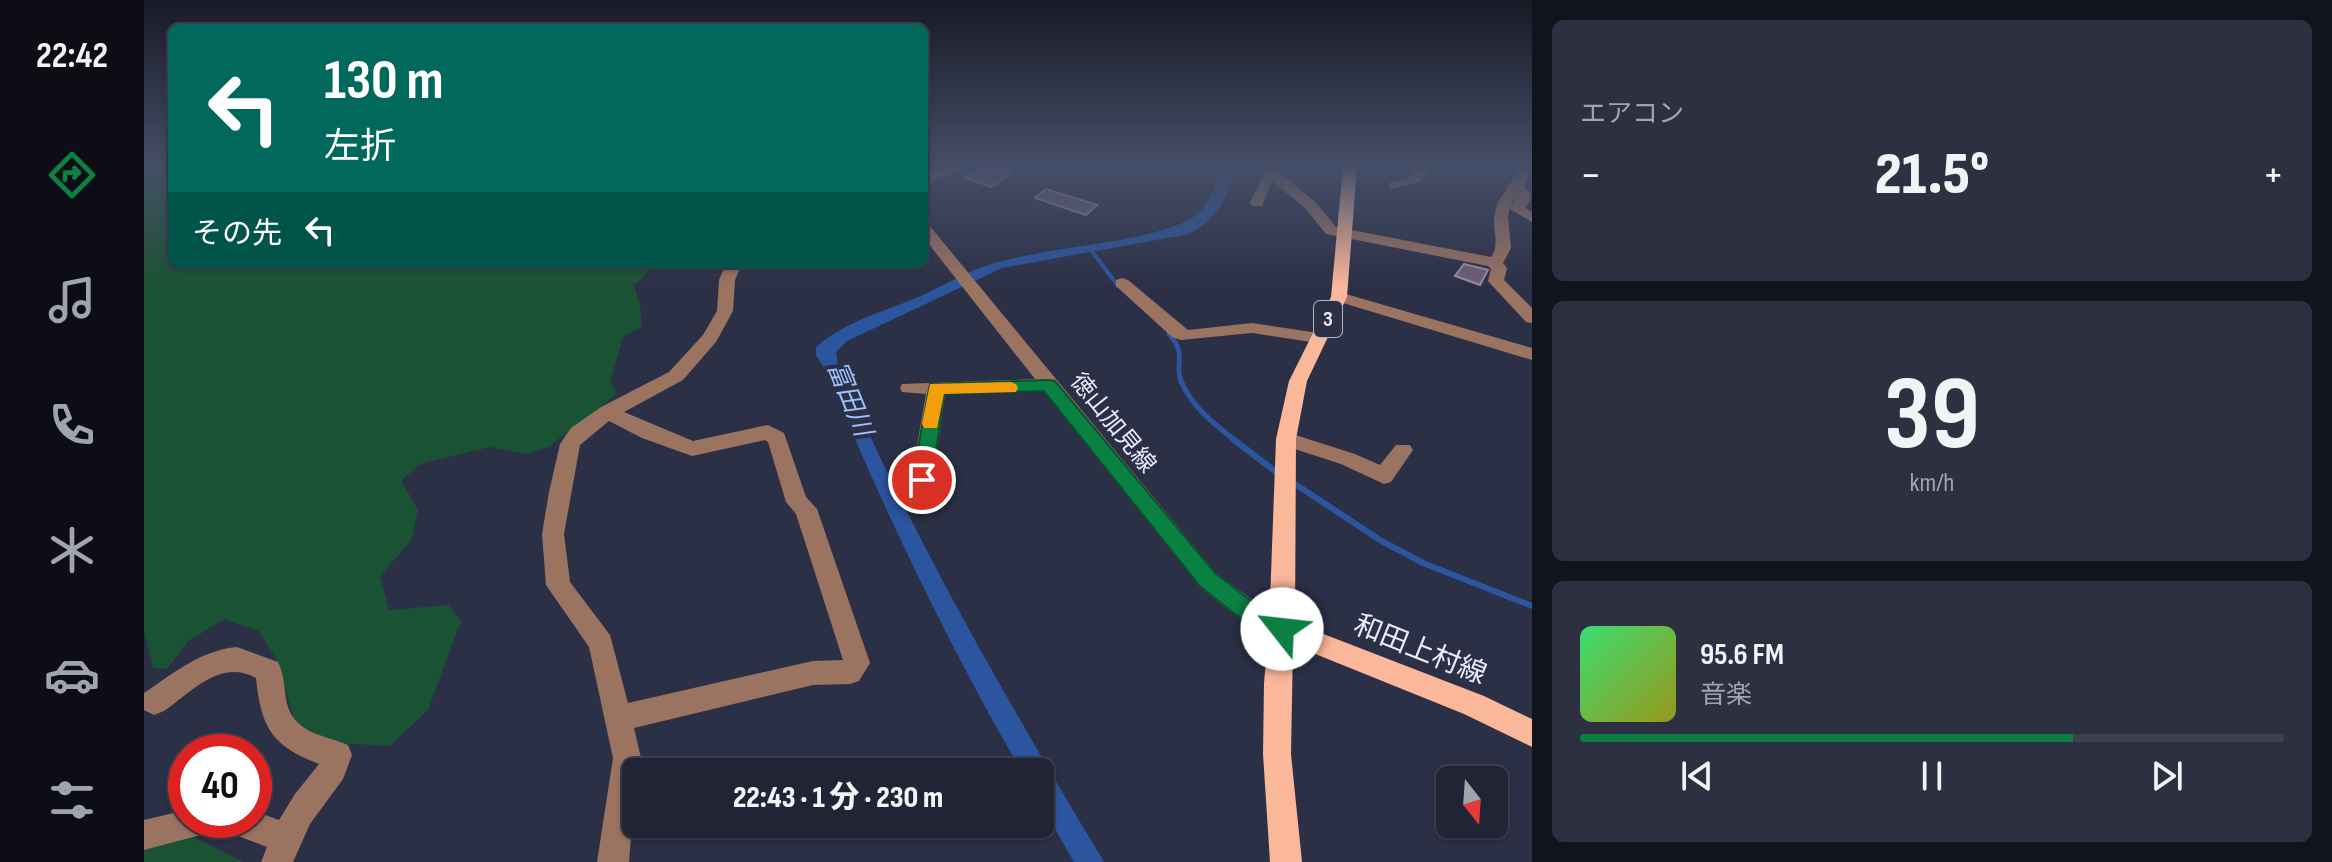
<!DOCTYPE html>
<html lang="ja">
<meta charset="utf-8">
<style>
:root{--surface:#212434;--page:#2d3040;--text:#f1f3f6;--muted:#a2a4ac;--line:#3e414f;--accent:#0b8043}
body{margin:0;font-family:"Sofia Sans Condensed","Noto Sans JP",sans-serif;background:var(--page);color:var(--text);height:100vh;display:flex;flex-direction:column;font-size:30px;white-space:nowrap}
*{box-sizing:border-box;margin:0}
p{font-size:26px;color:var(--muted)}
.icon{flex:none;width:44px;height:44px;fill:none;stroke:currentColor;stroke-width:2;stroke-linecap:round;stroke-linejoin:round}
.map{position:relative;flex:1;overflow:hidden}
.panel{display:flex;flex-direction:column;gap:20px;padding:20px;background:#12141d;width:800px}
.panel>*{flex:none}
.hud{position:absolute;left:24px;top:24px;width:760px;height:244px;border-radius:12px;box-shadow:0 2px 6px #0004,0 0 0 2px var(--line);background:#00695c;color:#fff;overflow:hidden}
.needle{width:52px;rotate:163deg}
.buttons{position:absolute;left:1292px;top:766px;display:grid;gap:16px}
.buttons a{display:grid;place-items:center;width:72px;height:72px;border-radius:12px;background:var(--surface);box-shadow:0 2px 6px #0004,0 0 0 2px var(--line);font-size:40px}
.speed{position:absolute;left:24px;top:734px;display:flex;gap:16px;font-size:40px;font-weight:700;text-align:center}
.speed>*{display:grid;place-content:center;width:104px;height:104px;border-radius:50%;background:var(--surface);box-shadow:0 2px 6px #0004,0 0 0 2px var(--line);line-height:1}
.speed .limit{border:12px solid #d22;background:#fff;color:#111}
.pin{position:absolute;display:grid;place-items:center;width:68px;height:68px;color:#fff;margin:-34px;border:4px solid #fff;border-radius:50%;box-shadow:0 2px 8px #0007}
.me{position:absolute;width:88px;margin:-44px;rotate:299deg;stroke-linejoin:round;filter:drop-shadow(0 0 6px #0008)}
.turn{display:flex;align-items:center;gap:28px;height:168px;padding:0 24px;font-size:36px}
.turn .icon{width:104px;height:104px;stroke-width:2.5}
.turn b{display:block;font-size:56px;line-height:68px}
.then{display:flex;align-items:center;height:76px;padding:0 24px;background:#0003;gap:16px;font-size:30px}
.big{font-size:60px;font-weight:800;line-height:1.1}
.panel .widget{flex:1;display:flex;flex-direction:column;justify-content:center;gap:12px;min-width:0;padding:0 28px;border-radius:12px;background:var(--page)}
.panel .dial{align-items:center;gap:0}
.dial b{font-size:104px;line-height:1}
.song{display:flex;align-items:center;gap:24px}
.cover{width:96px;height:96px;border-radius:12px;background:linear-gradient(135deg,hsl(140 70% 55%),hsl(60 70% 35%))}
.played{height:8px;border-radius:4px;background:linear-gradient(90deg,var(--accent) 70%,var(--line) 70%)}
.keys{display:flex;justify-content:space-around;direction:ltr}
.heat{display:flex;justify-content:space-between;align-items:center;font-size:44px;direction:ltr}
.trip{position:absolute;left:478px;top:758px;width:432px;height:80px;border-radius:12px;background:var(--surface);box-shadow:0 2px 6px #0004,0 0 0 2px var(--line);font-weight:800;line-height:80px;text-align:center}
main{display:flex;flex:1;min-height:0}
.dock{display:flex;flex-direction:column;width:144px;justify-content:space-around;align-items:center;background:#0d0e15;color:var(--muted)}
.dock .icon{width:56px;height:56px}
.dock .on{color:var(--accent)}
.dock b{font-size:36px;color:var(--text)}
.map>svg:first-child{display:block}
.green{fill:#1a5234}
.water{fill:#2b559f}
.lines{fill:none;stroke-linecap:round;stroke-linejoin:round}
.stream-far2{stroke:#2b559f;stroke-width:4}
.stream-far1{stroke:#2b559f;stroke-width:5}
.stream{stroke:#2b559f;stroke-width:6}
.building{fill:#6d5e75;stroke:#9b8ca4;stroke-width:2}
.minor{fill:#9b7361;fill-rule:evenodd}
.major{fill:#fab79a;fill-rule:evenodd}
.route{fill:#0b8043;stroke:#07532c;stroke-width:2}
.slow{fill:#f59e0b}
.labels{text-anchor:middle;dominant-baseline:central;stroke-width:8;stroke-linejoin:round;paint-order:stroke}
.shield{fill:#2c3046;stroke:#afb3c3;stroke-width:2}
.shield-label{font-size:22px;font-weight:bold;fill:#e7ebf9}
.street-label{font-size:24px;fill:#e7ebf9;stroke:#2c3046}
.water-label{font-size:26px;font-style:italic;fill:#9dc1fe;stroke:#2c3046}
.near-street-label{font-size:28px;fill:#e7ebf9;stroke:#2c3046}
</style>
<main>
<nav class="dock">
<b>22:42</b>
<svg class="icon on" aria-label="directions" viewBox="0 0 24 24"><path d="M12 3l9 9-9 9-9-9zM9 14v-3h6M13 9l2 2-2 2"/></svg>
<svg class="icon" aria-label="music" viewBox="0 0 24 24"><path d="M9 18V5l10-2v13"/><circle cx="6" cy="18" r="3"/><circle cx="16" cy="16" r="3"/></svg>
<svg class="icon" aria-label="phone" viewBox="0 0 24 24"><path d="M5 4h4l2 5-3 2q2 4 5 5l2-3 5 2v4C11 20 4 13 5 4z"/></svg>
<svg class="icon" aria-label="climate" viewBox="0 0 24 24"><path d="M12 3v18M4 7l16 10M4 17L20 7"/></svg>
<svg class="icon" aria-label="car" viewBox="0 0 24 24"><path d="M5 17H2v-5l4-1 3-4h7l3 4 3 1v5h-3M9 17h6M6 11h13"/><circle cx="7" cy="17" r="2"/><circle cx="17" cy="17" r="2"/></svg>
<svg class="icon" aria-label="filters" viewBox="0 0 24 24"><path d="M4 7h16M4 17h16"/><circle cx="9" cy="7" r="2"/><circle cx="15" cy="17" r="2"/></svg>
</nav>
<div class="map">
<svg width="1388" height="862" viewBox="0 0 1388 862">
<rect width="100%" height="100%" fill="#2c3046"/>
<path class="green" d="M0 166H28V264H535L507 270 490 285 496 305 498 326 479 337 466 382 473 394 404 447 383 454 346 447 279 463 257 480 274 510 267 541 236 576 245 610 305 605 317 621 284 710 246 746 192 743 151 723 133 660 115 631 80 619 43 642 23 669 9 668 0 630Z
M50 837 99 862H0V847Z"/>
<path class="water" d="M1079 166H1090C1086 196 1072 220 1045 234L858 268 703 341 692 352 694 366C770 539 863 701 960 862H930L896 803V772H878C803 643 739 508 682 371L672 355V347C701 322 735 313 770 299 792 290 813 276 836 268 856 260 879 256 901 252 944 244 1010 239 1048 218 1065 208 1072 183 1079 166Z"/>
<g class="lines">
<path class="stream-far2" d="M945 247 974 286"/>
<path class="stream-far1" d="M1025 334C1044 355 1030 364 1037 381 1048 407 1070 424 1092 441"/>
<path class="stream" d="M1089 439 1136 475
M1148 482 1236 540 1279 563 1388 606"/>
</g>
<path class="building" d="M838 166H854L870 172 847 187 821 178Z
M902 189 953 205 942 215 891 198Z
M1320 264 1344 270 1336 285 1311 276Z"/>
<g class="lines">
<path class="minor" d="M808 166H828L780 184V176Z
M1112 166H1127L1134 171 1171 202 1192 227 1347 257C1357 244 1347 228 1351 213 1354 195 1370 183 1375 166H1388L1380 187 1386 192 1387 199 1381 208 1388 212V222L1366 209 1373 196C1368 202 1366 208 1364 216L1367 248 1359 263 1363 268 1360 280 1388 308V323L1382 322 1344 281 1347 269 1344 266 1182 234 1161 208 1128 181 1118 206H1108L1106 203 1120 174Z
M1271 166 1284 167 1285 172 1276 182 1245 189V183L1266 176 1271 171Z
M780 224 785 225 1072 573 1104 597 1147 621 1151 629 1147 637 1138 640C1107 629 1081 608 1056 587L901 391 801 394 789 480 786 486H770L767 480 782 394 758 392 756 388 758 384 891 379 780 238Z
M582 264H598L591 280 589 311 572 342 539 380 480 412 549 441 624 425 640 433 662 497 673 509 726 663 715 681 706 684 669 685 490 728 497 758 496 772H492L485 862H453L469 758 445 647 402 585 398 534 405 492 416 444 427 428 457 407 525 372 559 335 573 311 575 280ZM465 421 498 438 548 456 621 440 624 442 642 502 652 514 699 660 669 661 484 703 466 635 426 582 420 534 436 445Z
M978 278 984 280 1044 330 1108 323 1174 333 1183 338 1174 343 1108 333 1037 340 1028 337 972 286V280Z
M1195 292 1388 348V360L1189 300 1187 297Z
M1142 432 1211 454 1236 465 1252 445H1266L1269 450 1247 482 1240 484 1197 464 1135 444 1132 439 1135 434Z
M93 647 134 662C140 674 140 687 142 699 148 733 177 734 204 745L208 755 199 779 166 824 149 862H117L123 847 81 831 77 820H110V811L135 820 151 794 175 764C128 746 117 728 112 678 77 658 47 692 20 711L10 715 0 710V693C30 673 57 650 93 647Z
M42 810V820H76L72 831 0 850V820Z"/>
<path class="major" d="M1199 166H1213L1203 297 1163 381 1152 439 1151 623 1340 696 1388 719V747L1320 714 1149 645 1147 754 1158 862H1126L1119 754 1120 683 1125 629 1132 439 1145 381 1187 297Z"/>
</g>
<linearGradient id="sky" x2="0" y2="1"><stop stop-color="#181a26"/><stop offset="0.58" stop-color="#454e68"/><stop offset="1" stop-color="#454e68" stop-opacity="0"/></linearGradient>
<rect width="1388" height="287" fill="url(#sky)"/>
<path class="route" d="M905 380 911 381 1071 573 1103 598 1146 622 1149 629 1146 636 1138 639C1107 628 1081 607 1056 586L900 391 800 394 788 480 785 485H771L768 480 786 384Z"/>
<path class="slow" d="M866 382 872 384 874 388 872 392 800 394 793 428H780L778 424 786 384Z"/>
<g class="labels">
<rect class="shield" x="1170" y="301" width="28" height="36" rx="6"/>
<g class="shield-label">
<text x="1184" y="319">3</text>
</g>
<g class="street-label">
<text transform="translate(969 423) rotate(51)">徳山加見線</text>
</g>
<g class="water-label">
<text transform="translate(705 399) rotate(68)">富田川</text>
</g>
<g class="near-street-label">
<text transform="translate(1276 650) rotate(22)">和田上村線</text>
</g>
</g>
</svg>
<div class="buttons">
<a><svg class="needle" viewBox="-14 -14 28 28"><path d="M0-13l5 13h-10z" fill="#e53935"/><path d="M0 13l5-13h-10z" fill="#a2a4ac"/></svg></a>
</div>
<div class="speed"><div class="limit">40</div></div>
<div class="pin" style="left:778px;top:480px;background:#d93025"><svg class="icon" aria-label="arrive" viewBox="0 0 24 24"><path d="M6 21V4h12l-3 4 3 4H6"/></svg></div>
<svg class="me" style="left:1138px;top:629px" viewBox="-20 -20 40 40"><circle r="19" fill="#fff"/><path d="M0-13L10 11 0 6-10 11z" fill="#0b8043"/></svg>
<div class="trip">22:43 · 1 分 · 230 m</div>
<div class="hud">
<div class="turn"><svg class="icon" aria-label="left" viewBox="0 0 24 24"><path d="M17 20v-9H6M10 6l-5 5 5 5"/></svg><div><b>130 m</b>左折</div></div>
<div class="then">その先<svg class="icon" aria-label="left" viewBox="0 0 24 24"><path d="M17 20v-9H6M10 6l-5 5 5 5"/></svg></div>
</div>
</div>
<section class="panel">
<div class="widget"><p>エアコン</p>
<div class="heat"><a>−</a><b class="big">21.5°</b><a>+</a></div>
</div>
<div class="widget dial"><b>39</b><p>km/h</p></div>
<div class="widget">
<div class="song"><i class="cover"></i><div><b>95.6 FM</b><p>音楽</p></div></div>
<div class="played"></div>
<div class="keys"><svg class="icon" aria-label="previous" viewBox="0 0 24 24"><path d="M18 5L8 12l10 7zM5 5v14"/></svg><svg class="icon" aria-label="pause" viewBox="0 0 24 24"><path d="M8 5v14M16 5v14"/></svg><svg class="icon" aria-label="next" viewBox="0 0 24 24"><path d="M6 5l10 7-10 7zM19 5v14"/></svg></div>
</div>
</section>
</main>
